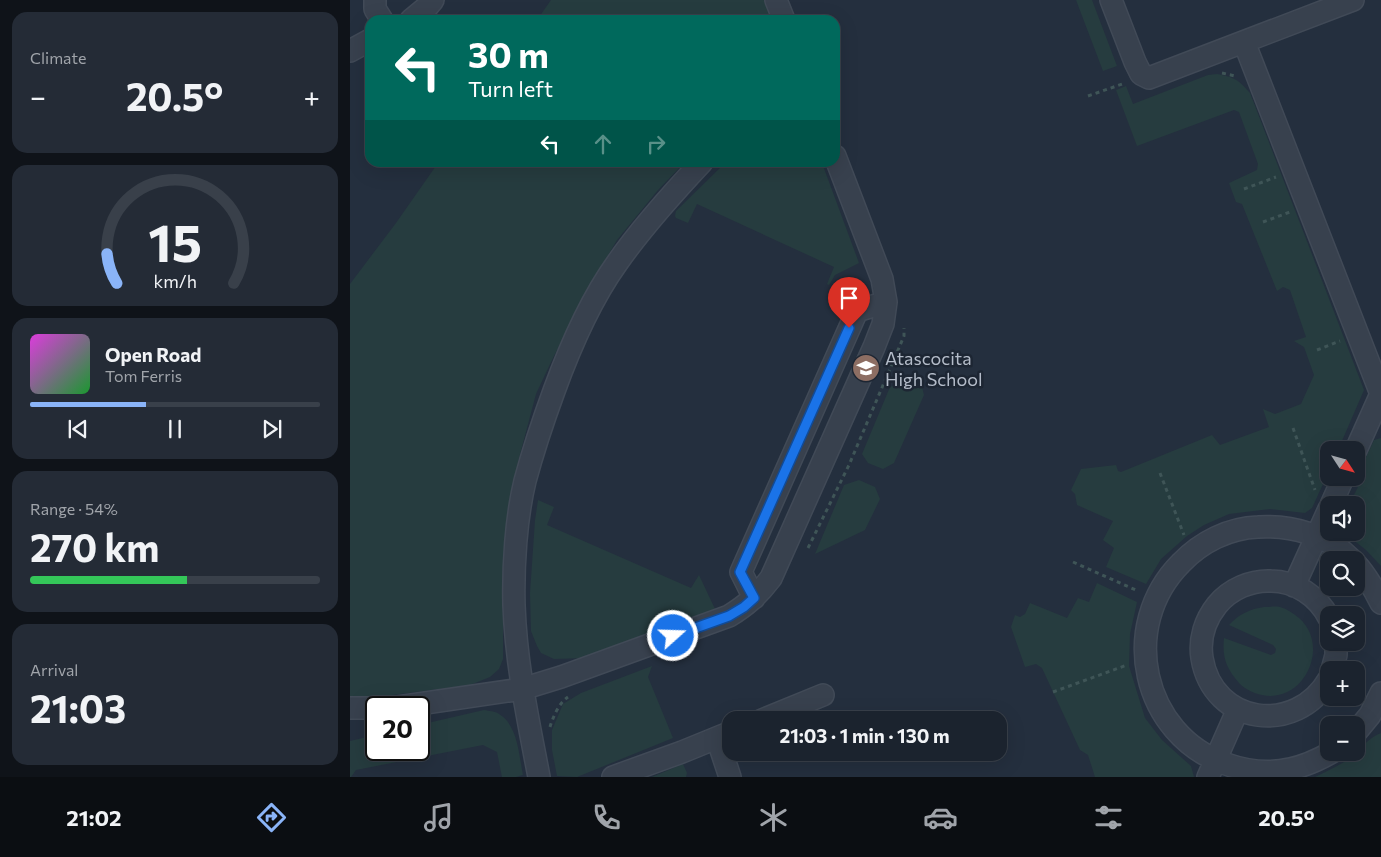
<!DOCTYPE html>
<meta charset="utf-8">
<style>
:root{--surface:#1b232e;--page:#242b36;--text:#f1f3f6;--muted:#a0a4aa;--line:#39404a;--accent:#8ab4f8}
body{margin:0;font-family:Commissioner,sans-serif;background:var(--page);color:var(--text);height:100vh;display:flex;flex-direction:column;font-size:19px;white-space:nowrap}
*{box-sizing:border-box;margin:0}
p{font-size:16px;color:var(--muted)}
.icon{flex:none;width:28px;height:28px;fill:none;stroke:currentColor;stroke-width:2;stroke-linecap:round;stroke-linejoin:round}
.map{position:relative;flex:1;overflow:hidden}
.details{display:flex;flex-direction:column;gap:12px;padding:12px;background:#0f1319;width:350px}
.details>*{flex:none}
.banner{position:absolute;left:15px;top:15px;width:475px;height:152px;border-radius:15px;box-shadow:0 5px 20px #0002,0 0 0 1px var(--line);background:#00695c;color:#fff;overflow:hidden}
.needle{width:32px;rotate:126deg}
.tools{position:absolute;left:970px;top:441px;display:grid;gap:10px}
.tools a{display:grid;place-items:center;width:45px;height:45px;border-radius:10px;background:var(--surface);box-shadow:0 5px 20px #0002,0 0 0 1px var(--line);font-size:25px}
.speed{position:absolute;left:15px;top:696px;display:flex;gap:10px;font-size:25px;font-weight:700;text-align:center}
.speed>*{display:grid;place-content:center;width:65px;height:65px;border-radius:50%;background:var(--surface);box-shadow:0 5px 20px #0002,0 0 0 1px var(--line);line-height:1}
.speed .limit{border:2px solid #111;border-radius:8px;background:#fff;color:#111}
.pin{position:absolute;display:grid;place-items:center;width:42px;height:42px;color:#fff;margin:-51px -21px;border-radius:50% 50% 50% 0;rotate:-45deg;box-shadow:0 0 5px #0007}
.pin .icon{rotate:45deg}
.me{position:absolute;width:55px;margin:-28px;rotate:70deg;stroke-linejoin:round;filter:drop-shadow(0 0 4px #0008)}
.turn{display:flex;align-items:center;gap:18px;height:105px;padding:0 20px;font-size:22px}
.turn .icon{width:65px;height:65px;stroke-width:2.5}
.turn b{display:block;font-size:35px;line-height:42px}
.lanes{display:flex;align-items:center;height:48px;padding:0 20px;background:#0003;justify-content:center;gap:25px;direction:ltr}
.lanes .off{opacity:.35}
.big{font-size:38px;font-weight:700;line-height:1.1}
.details .tile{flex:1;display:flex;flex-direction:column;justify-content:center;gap:8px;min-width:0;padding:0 18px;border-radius:15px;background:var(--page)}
.details .dial{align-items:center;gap:0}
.dial svg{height:130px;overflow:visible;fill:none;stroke:var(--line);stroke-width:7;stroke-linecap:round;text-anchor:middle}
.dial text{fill:var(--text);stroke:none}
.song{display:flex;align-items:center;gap:15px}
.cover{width:60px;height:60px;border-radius:8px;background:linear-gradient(135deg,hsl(300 70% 55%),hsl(130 70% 35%))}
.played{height:5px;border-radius:2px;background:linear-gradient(90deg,var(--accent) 40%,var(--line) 40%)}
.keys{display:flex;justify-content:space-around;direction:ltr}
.heat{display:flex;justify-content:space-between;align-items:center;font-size:28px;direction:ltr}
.charge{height:8px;border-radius:4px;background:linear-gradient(90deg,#34c759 54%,var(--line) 0)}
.trip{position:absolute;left:372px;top:711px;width:285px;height:50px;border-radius:15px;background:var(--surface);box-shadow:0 5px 20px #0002,0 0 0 1px var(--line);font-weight:700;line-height:50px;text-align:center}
.tab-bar{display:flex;height:80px;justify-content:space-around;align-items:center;background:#0b0e12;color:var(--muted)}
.tab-bar .icon{width:35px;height:35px}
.tab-bar .active{color:var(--accent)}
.tab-bar b{font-size:22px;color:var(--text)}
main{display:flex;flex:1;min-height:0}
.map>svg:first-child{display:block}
.green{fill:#263c3f}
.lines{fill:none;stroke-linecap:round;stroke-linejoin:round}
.minor-casing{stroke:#414a57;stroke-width:24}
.path{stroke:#3f5557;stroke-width:3;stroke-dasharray:4 4;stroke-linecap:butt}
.minor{stroke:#38414e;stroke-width:21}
.route-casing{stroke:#114b97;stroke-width:12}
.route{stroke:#1a73e8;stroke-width:9}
.labels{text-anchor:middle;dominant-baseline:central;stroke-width:5;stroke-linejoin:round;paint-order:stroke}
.poi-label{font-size:18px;fill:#b4bcc9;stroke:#1d2633;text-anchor:start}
</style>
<main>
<section class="details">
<div class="tile"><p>Climate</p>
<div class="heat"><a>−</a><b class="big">20.5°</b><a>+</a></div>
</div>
<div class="tile dial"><svg viewBox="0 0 100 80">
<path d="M14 69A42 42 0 1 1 86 69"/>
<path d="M14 69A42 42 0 0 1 8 51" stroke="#8ab4f8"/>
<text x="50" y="56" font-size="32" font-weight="700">15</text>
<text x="50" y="72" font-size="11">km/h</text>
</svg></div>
<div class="tile">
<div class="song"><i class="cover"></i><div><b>Open Road</b><p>Tom Ferris</p></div></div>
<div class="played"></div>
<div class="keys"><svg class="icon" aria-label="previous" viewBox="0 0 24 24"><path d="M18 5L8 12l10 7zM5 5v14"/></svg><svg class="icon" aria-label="pause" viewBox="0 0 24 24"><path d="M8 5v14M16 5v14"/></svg><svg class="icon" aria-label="next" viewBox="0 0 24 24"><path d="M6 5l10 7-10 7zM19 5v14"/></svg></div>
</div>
<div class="tile"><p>Range · 54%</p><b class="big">270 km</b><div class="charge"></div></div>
<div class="tile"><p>Arrival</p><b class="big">21:03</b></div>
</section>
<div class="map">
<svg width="1031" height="777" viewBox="0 0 1031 777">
<rect width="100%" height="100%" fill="#242f3e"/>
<path class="green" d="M201 0H416L423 20H187Z
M726 0H742L767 66 753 71Z
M867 74C884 77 889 80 900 93L1014 390 988 450H979V471L962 508 955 513 920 509 879 514 854 525 837 536 811 559 796 584 756 567 764 548 753 540 763 521 727 505 725 494 721 490 731 469 766 465 768 471 771 472 862 435 870 445 919 427 913 409 925 414 951 404 964 375 954 347 944 341 956 337 940 290 933 287 927 291 892 204 886 202 879 183 907 170 908 164 889 112 884 110 787 146 766 90 776 86 783 104 858 75Z
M88 163H334L308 190 267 240 237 291 201 362 186 394 168 462 158 526 153 596V659L149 669 140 677 120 685 27 697H0V284L46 223Z
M375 163H472L509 263 485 275 479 285 477 284 484 267 347 204 338 223 326 218 325 216 326 211Z
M560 379 571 383 574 395 544 463 533 469 518 463 512 454 540 387Z
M1031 438V566L1016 550 997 535 996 533 1006 532V505H999L1008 487 1003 485 1024 440Z
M509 480 525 487 530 499 515 530 465 554 494 485Z
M188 500 204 507 197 525 341 588 349 575 365 609 236 658 204 659 191 653 187 646 181 631 180 593 185 520Z
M747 583 787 602 780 634 779 666 795 718 812 740 841 766 844 777H745L738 755 730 750 692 668 686 664 675 667 661 627 665 615 670 617 675 614 680 603 717 618 728 598 739 602Z
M914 607C919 607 925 606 930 607 937 609 943 613 949 618 981 646 954 704 912 695 903 693 895 689 889 683 876 668 872 657 874 638L921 655 925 653 926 649 923 645 879 625C889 614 900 609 914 607Z
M302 666 298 677 323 738 227 777 207 776 202 750V730L213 704 231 693Z
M134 710C139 711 145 711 149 714 168 725 169 756 173 775L166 777H152L147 752 133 745 6 770 1 777H0V741L26 735V750H69V725Z
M1031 733V777H965C977 771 989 766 1000 758 1010 750 1019 737 1031 733Z
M333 764 337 773 336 777H302Z"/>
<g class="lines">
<g class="minor-casing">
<path id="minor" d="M25 0V9L32 20
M426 0 434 20
M761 0 785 62 791 74 799 78 1003 0
M61 20 78 6 83 0
M894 42 1031 394 1006 450
M0 51 20 40
M981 505 993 478
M1006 564C1017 576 1024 589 1031 603
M944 586 979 509
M404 598 391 572 507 311 536 302
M979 618C968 596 945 581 921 581 901 580 880 589 867 605 855 620 849 639 852 658 863 725 946 736 979 679
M982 670 986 655V642
M0 708H26
M41 708 172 689 211 677 379 616C397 605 408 595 421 578L524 347 533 324 536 302 532 279 485 156
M412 720 473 695
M1006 732 1020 715 1031 693
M367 738 380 777
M982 752C968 760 955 766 940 769 919 774 896 771 876 764 792 735 768 626 831 563 851 542 879 528 908 527 942 525 978 535 1002 560
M189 777C178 719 166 664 164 605 163 567 166 518 175 481 183 451 193 421 204 391 220 347 239 302 267 263 292 227 322 194 352 162
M263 777 332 752 381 732
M858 777 888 709"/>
</g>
<path class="path" d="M872 73 885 76
M738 96 775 83
M485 128 489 138
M894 189 926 177
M913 222 940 212
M967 350 990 341
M943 428 965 490
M810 473 834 535
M458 548 499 465 554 336V328
M723 562 788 591
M703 692 777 665
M200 727C203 717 209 703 218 697"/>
<use href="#minor" class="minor"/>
</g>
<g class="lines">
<g class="route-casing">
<path id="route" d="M323 636 379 616 394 607 404 598 390 572 499 328"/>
</g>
<use href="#route" class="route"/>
</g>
<defs>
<g id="school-disc" transform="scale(1.4375)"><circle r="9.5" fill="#8d6e63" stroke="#1d2633"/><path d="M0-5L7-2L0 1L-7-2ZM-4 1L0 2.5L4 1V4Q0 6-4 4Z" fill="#fff"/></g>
</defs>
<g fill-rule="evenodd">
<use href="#school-disc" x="516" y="368"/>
</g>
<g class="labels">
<g class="poi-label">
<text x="535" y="358">Atascocita<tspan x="535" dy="21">High School</tspan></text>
</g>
</g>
</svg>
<div class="tools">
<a><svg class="needle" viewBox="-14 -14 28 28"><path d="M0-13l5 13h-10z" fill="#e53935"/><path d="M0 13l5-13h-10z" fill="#a0a4aa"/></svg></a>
<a><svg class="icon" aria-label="sound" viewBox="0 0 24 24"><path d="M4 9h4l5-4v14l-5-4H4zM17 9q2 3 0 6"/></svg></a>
<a><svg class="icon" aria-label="search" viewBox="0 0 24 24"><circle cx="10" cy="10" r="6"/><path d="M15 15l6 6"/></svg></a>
<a><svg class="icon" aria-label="layers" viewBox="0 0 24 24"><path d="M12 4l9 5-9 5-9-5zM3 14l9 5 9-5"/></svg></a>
<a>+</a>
<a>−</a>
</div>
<div class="speed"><div class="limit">20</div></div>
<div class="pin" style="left:499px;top:328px;background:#d93025"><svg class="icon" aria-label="arrive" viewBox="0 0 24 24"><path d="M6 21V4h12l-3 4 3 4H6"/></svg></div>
<svg class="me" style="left:323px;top:636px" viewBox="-20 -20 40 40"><circle r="17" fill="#1a73e8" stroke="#fff" stroke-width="3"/><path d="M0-11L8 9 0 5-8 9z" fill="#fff"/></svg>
<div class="trip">21:03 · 1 min · 130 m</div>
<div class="banner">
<div class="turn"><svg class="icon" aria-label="left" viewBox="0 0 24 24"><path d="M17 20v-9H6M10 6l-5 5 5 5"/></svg><div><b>30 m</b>Turn left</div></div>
<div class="lanes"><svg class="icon" aria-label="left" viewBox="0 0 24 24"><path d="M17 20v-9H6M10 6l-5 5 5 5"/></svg><svg class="icon off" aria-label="ahead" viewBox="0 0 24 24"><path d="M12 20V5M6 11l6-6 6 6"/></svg><svg class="icon off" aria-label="right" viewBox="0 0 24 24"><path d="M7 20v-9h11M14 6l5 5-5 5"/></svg></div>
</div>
</div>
</main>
<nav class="tab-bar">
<b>21:02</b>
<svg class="icon active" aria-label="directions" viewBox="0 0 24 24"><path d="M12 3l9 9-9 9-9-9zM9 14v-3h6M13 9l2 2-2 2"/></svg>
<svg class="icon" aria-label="music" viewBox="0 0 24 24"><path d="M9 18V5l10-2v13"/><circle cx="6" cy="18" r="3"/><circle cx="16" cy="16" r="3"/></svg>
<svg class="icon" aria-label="phone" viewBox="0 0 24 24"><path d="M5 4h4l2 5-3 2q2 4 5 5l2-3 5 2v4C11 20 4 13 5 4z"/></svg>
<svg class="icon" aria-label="climate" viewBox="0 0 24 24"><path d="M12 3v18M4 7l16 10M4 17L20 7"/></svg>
<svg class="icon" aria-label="car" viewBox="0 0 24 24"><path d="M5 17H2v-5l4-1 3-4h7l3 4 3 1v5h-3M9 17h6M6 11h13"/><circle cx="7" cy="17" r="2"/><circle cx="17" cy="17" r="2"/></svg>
<svg class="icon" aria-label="filters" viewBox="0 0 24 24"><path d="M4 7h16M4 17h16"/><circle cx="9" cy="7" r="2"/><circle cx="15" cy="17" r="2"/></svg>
<b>20.5°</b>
</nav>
